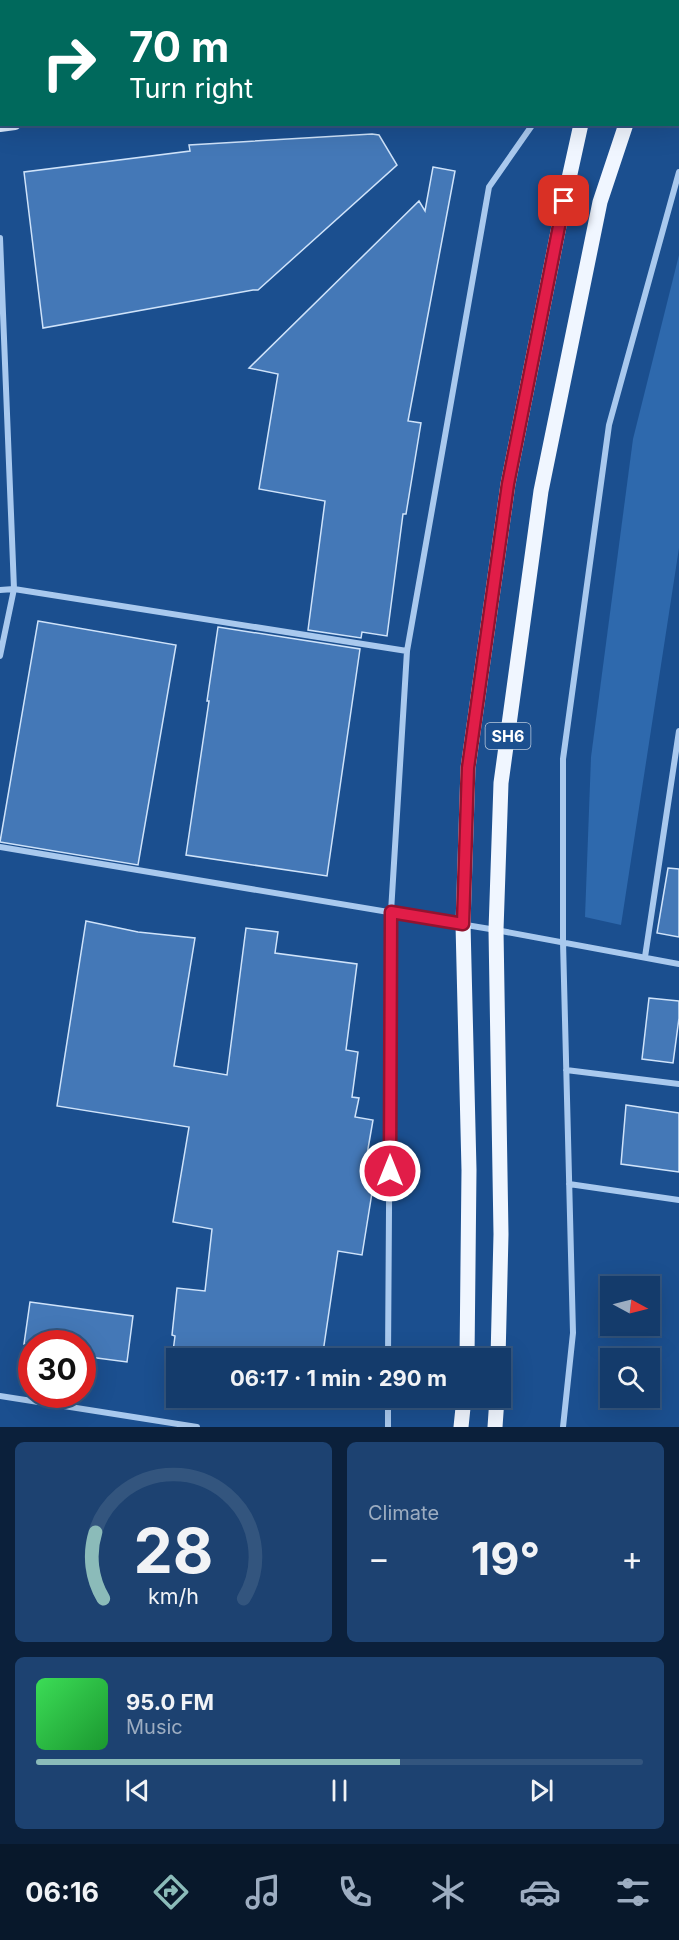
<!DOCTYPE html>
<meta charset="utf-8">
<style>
:root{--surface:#143b6b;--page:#1d4271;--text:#f1f3f6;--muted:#9dadc1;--line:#33557e;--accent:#8bbbb9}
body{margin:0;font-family:Inter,sans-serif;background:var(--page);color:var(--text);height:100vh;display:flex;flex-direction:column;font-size:22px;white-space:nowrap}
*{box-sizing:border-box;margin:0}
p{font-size:20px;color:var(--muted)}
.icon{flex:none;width:33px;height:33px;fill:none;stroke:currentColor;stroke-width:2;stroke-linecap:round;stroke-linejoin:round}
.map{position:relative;height:1427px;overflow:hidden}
.panel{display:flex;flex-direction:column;gap:15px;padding:15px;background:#0b203b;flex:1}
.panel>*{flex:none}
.guide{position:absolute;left:0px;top:0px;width:680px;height:126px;box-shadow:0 6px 24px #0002,0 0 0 2px var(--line);background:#00695c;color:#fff;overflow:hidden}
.needle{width:39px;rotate:97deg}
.fabs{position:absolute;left:600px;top:1276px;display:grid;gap:12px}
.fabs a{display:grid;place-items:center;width:60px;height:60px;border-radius:0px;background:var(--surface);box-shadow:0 6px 24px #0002,0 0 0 2px var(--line);font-size:30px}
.speed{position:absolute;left:18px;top:1330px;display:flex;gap:12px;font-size:30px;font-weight:700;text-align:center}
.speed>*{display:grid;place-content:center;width:78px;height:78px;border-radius:50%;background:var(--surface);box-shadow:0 6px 24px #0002,0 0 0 2px var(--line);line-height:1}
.speed .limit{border:9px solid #d22;background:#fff;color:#111}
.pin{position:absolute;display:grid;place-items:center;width:51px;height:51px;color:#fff;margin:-26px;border-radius:12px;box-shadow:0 3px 9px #0006}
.me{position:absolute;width:66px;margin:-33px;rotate:0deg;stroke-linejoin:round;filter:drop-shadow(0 0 4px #0008)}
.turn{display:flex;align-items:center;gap:21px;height:126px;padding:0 30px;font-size:27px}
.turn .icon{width:78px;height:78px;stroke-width:2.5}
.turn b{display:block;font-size:42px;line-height:51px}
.big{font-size:45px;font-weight:700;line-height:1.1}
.panel .widget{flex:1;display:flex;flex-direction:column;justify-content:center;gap:9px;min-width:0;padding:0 21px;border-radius:9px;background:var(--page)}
.panel .dial{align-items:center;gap:0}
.dial svg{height:156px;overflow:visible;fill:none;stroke:var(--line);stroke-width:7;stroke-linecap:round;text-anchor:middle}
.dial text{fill:var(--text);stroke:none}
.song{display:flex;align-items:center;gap:18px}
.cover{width:72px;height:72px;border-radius:9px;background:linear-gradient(135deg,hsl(130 70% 55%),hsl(130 70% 35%))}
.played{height:6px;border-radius:3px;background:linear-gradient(90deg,var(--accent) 60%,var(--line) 60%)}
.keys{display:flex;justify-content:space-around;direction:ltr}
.heat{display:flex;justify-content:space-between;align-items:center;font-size:33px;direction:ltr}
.panel .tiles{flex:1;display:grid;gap:15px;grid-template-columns:1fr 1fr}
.widget:last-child{grid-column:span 2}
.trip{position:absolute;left:166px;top:1348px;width:345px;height:60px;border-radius:0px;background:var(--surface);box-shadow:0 6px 24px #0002,0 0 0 2px var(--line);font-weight:700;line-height:60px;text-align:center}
.tab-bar{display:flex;height:96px;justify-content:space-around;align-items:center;background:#08182b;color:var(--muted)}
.tab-bar .icon{width:42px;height:42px}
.tab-bar .current{color:var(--accent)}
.tab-bar b{font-size:27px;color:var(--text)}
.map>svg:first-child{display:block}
.green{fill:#2e69ad}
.building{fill:#4478b7;stroke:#cfe3fa;stroke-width:1.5}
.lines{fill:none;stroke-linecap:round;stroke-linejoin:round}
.street{stroke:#a9c9ee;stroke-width:6}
.secondary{stroke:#d6e6fa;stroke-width:12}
.primary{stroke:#f0f6ff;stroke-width:15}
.route-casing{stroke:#92132f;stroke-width:15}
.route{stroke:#e11d48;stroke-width:10}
.labels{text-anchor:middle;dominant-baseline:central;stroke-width:6;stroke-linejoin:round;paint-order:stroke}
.shield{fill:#1b4f8f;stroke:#bbcadd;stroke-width:1.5}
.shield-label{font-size:16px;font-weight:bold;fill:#fff}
</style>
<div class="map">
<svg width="679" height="1427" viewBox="0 0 679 1427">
<rect width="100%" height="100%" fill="#1b4f8f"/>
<path class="green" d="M679 255V548L621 925 585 917 591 757 633 439Z"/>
<path class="building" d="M372 134 379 135 397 165 258 290H253L43 328 24 172 190 151 189 145Z
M433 167 455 171 408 421 421 423 406 514H403L387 636 362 632 361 638 308 630 325 501 259 489 278 374 249 368 419 201 425 211Z
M38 621 176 645 138 865 0 842Z
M218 627 360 649 327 876 186 855 209 701H207Z
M668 868 679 869V937L657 933Z
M86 921 138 932 195 938 174 1066 227 1075 246 928 278 932 275 953 357 964 346 1050 358 1052 352 1097 359 1098 355 1117 373 1120 364 1172 375 1174 362 1255 338 1251 322 1359H172L175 1336 172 1335 177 1288 205 1291 212 1229 173 1222 189 1127 57 1106Z
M649 998 679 1001V1018L673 1063 642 1059Z
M626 1105 679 1113V1172L621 1164Z
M30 1302 133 1316 127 1362 82 1356V1344H24Z"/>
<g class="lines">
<path class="street" d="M102 2 114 0
M0 15 2 14
M0 238 14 589 0 590
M0 656 14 589 407 651
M0 847 496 930 679 964
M645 957 679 731
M566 1070 679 1084
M569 1184 679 1200
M388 1359 391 912 407 651 489 187 533 124
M0 1396 197 1427
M388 1427V1398
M563 1427 573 1333 563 942V759L609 425 679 172"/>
<path class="secondary" d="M678 51H679
M678 82H679
M0 105H2
M0 126 15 124"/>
<path class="primary" d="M602 2 603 0
M648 2V0
M467 1359 469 1170 463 924 468 768 508 484 564 201 581 124
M498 1359 501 1234 496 930 501 783 541 491 600 202 626 124
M461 1427 464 1398
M495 1427 497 1398"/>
</g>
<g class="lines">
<g class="route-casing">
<path id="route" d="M390 1171 391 912 463 924 468 768 508 484 564 201"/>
</g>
<use href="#route" class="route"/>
</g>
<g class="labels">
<rect class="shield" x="485.5" y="723" width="45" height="26" rx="4.5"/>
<g class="shield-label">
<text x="508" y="736">SH6</text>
</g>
</g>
</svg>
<div class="fabs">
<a><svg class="needle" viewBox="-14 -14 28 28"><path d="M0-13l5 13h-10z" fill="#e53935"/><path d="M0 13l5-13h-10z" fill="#9dadc1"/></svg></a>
<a><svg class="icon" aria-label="search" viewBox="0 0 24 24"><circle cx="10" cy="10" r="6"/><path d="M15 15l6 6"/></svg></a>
</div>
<div class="speed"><div class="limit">30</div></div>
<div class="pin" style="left:564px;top:201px;background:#d93025"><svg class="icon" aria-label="arrive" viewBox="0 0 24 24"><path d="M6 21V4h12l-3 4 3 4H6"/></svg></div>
<svg class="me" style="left:390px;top:1171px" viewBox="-20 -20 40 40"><circle r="17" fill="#e11d48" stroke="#fff" stroke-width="3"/><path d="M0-11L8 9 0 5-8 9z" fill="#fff"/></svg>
<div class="trip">06:17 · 1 min · 290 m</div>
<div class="guide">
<div class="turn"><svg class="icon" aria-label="right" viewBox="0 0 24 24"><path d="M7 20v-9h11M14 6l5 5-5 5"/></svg><div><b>70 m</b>Turn right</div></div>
</div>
</div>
<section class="panel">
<div class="tiles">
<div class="widget dial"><svg viewBox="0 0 100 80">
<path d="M14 69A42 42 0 1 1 86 69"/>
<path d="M14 69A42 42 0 0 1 10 35" stroke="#8bbbb9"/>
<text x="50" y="56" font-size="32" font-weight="700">28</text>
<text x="50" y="72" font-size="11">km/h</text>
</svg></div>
<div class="widget"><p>Climate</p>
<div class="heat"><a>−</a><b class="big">19°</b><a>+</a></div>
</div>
<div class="widget">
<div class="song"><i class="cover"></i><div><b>95.0 FM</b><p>Music</p></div></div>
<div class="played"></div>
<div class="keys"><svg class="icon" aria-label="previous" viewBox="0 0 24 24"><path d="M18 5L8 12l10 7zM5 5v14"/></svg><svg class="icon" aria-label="pause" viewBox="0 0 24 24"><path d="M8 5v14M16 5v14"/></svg><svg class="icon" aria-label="next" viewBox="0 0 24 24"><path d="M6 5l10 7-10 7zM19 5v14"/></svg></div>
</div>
</div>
</section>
<nav class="tab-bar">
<b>06:16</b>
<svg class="icon current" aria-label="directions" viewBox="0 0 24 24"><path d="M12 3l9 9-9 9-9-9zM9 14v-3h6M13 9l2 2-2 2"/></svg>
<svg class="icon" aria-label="music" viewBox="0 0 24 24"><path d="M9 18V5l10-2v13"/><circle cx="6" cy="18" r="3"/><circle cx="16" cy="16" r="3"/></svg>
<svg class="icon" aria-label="phone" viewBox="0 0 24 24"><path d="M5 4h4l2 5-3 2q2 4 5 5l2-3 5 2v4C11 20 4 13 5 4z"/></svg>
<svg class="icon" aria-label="climate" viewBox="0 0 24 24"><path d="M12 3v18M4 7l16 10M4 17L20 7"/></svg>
<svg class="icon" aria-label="car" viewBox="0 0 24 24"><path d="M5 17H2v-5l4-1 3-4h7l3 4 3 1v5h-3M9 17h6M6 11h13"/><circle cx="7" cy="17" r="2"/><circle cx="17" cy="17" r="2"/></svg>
<svg class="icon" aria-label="filters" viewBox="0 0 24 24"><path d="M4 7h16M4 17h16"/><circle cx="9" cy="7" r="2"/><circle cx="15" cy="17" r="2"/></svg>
</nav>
